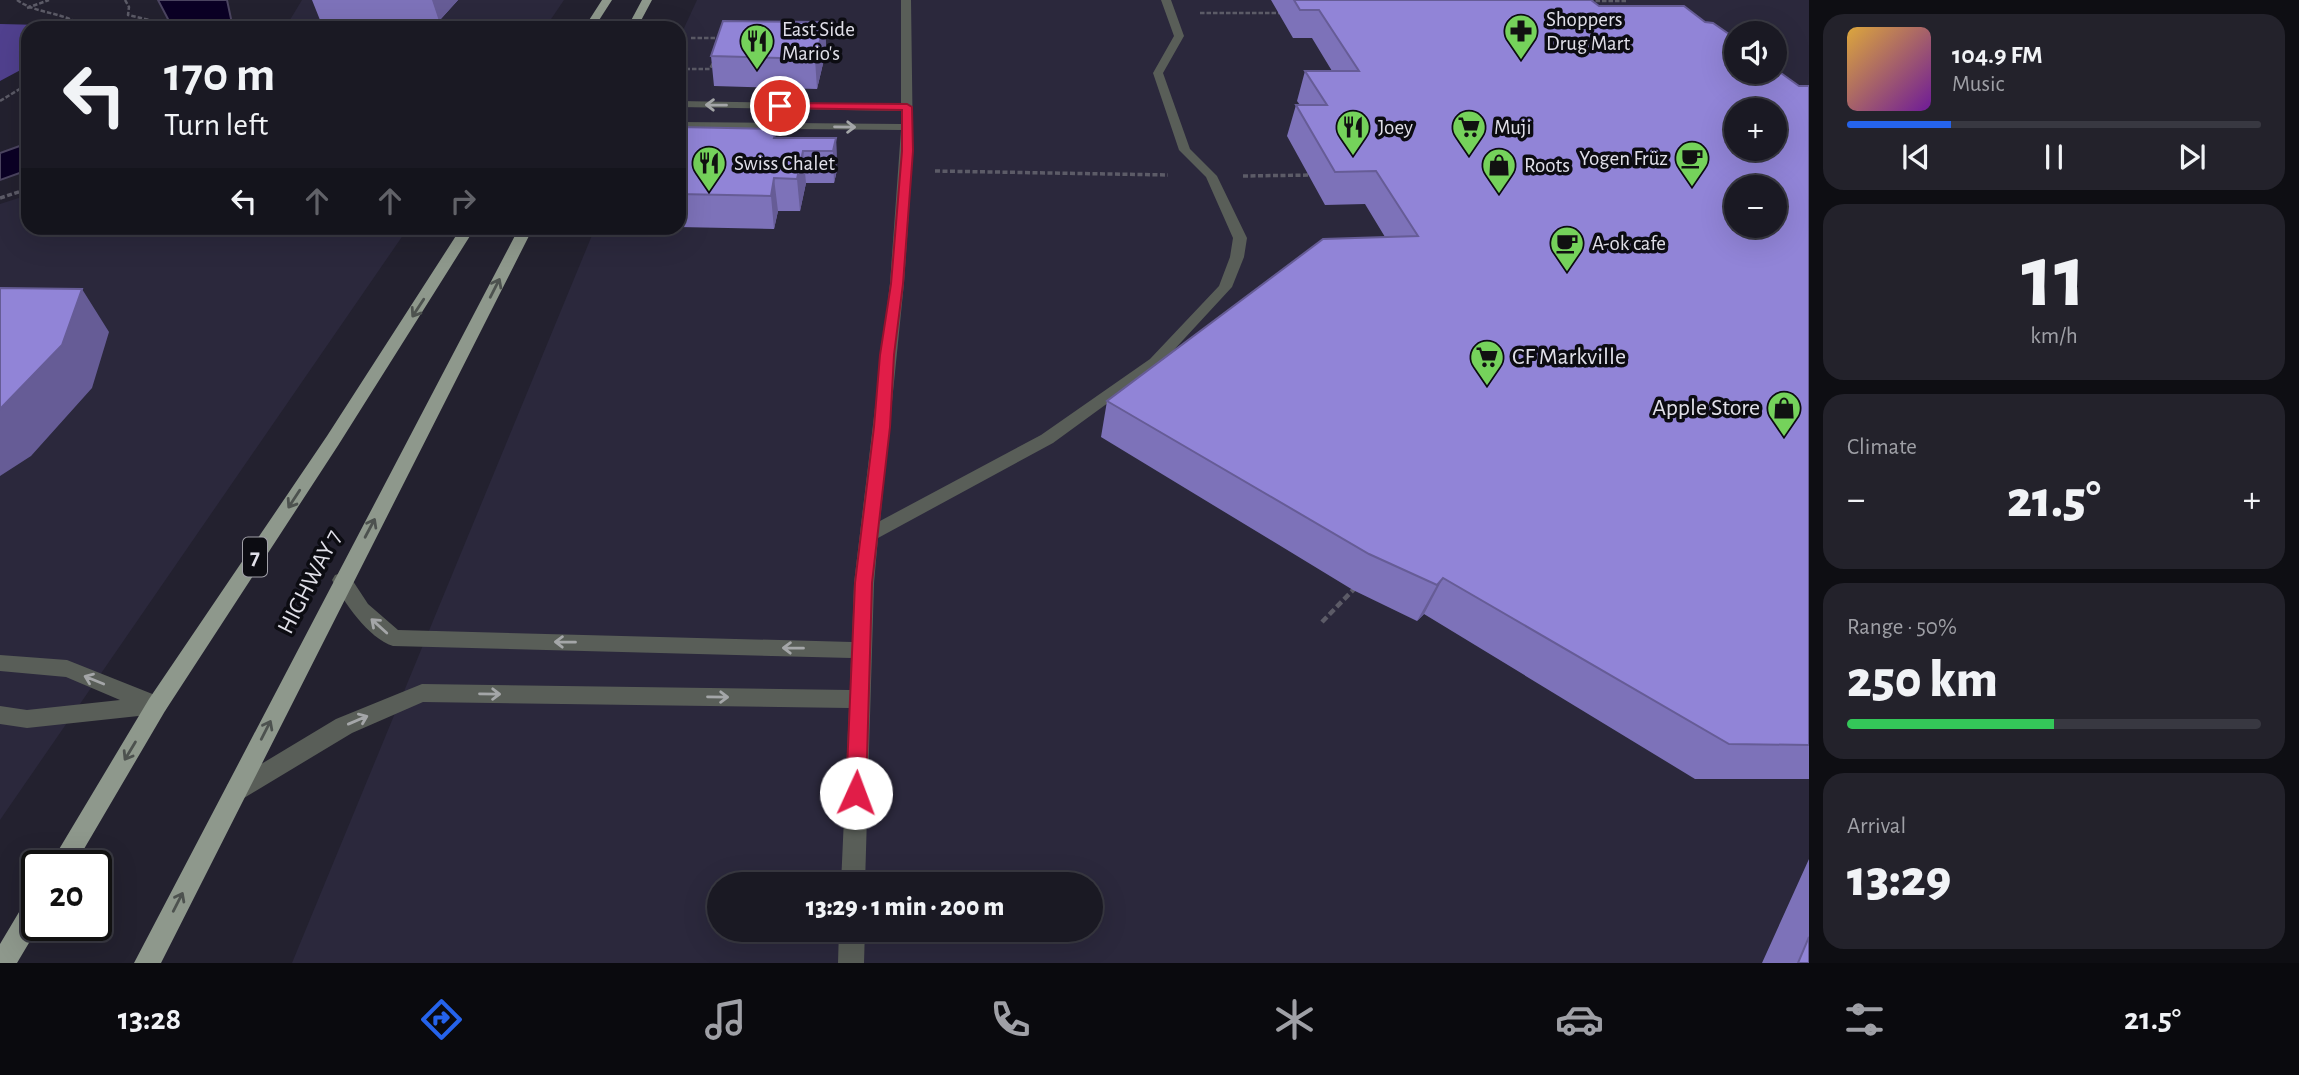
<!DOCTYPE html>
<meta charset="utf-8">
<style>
:root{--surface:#1a1923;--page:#23222b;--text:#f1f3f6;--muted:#9fa0a6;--line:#383841;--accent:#2563eb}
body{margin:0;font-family:"Alegreya Sans",sans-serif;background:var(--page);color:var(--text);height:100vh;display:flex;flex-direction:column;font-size:26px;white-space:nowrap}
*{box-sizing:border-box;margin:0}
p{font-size:23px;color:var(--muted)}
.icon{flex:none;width:38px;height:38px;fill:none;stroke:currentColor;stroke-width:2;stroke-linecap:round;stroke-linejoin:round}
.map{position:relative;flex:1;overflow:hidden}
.drawer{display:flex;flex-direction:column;gap:14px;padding:14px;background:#0e0e13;width:490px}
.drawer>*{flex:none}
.guide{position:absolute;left:21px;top:21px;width:665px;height:214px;border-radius:21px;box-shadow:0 7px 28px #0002,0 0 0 2px var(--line);background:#1a1923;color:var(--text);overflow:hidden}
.fabs{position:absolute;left:1724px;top:21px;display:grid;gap:14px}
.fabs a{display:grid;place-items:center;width:63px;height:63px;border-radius:50%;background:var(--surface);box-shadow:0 7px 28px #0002,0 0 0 2px var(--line);font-size:35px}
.speed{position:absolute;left:21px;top:850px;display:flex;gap:14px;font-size:35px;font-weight:700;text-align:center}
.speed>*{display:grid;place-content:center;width:91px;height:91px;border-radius:50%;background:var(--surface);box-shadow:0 7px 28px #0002,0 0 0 2px var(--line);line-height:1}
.speed .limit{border:4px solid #111;border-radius:10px;background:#fff;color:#111}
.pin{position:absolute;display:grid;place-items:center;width:60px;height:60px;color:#fff;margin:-30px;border:4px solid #fff;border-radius:50%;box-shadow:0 2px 7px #0007}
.me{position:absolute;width:77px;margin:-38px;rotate:2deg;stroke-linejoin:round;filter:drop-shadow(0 0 5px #0008)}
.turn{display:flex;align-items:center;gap:24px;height:147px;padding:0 28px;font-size:32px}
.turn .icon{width:91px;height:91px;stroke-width:2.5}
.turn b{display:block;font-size:49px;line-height:60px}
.lanes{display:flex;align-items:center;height:66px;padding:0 28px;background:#0003;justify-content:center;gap:35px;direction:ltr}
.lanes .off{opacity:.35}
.big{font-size:52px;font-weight:800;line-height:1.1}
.drawer .widget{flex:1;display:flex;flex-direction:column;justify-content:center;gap:10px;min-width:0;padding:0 24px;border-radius:21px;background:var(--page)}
.drawer .dial{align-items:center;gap:0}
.dial b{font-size:91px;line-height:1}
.song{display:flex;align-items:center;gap:21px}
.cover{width:84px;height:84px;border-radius:10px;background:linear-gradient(135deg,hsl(40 70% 55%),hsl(280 70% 35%))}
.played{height:7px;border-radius:4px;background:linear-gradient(90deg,var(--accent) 25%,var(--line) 25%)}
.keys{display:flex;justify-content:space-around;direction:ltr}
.heat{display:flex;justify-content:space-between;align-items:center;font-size:38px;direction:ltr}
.charge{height:10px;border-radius:5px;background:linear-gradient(90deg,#34c759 50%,var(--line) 0)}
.trip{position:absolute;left:707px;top:872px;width:396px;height:70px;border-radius:35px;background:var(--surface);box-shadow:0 7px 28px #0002,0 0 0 2px var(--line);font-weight:800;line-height:70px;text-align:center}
.tab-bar{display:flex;height:112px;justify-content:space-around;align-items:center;background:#0a0a0e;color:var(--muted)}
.tab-bar .icon{width:49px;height:49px}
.tab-bar .selected{color:var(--accent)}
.tab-bar b{font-size:32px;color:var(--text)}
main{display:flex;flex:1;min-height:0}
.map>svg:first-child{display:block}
.built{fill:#2b283c;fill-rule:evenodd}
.forest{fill:#50408e}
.water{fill:#0b0125;stroke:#4b4460;stroke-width:2}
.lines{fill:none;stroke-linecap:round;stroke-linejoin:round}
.path-far2{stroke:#5c5b67;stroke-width:2.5;stroke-dasharray:4.5 2;stroke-linecap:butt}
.path-far1{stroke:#5c5b67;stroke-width:3.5;stroke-dasharray:5 2.5;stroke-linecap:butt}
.path{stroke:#5c5b67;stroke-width:4.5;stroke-dasharray:7 3.5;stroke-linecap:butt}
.minor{fill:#595e58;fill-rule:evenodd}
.major{fill:#8e988c;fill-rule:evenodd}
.wall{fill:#7d72b9}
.shaded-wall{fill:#665c96}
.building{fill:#9184d7;stroke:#665c96;stroke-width:2;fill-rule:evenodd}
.oneway{stroke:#a4a6a8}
.oneway2{stroke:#4d524f}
.route{fill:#e11d48;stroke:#92132f;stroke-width:2}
.labels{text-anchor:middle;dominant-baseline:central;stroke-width:7;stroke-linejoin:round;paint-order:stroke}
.far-poi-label{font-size:21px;fill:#e1e0e9;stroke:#0c0c12;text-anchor:start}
.shield{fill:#0c0c12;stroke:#a1a0a8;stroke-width:2}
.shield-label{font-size:23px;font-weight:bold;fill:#e1e0e9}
.poi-label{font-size:24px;fill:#e1e0e9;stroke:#0c0c12;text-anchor:start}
.street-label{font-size:24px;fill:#e1e0e9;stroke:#0c0c12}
</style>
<main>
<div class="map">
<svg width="1809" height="963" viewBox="0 0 1809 963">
<rect width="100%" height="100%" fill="#23212f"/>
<path class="built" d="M302 0H564L545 28H285Z
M697 0H1809V963H292L595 228H679V39ZM1736 33H1774V72H1736ZM1736 110H1774V149H1736ZM1736 187H1774V226H1736ZM719 884H1090V929H719Z
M28 195V228H408L0 820V204Z"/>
<path class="forest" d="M0 24 42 25 41 28H28V66L0 81Z"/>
<path class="water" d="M158 0H227L233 28H169L168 19Z
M28 143V170L0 180V153Z"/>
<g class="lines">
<path class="path-far2" d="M17 0C35 13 59 12 78 23L77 28
M125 0 129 7 128 15 150 20 144 28
M1589 1H1626
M27 8 49 0
M1200 13H1282
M691 38H722
M679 69H710L714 61
M0 101 28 84"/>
<path class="path-far1" d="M935 171 1168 175
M1243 176 1315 175
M0 198 28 189"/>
<path class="path" d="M1322 622 1356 587"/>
<path class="minor" d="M901 0H911L913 151 904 283 880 521 1041 435 1150 359 1219 286 1230 257 1233 238 1206 177 1179 150 1153 73 1174 36 1161 0H1171L1184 36 1163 73 1190 149 1217 176 1247 238 1244 257 1232 287 1160 365 1053 443 878 538 874 583 865 884H841L849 708 423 702 352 733 244 798 236 801 228 798 225 791 228 784 336 719 422 684 850 690 851 658 393 646C368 638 344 602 332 580L335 575 342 573 349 575 368 604 398 630 852 642 854 583 890 283 901 130 679 128V122L901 124V111L679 107V101L901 105Z
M0 655 67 660 165 699 168 705 165 711 157 714 27 728 0 724V706L27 710 120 700 66 677 0 671Z
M839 929H865L864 963H838Z"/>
<path class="major" d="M602 0H612L594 28H584Z
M642 0H652L637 28H627Z
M461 228H475L339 444 165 711 74 866H49L149 699 327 436Z
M519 228H533L161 963H134Z
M37 894V926H39L17 963H0V944L28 897Z"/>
</g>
<path class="wall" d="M312 0H458L439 21 320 20Z
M1271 0H1591L1599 6 1705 22 1799 86H1809V779H1695L1424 614 1417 621 1353 590 1101 437 1107 401 1385 237 1365 204 1325 205 1287 136 1296 105H1300L1297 101 1305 71H1332L1312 38H1293Z
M825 22 826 51 817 89 714 86 711 56Z
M679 127 777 138H836L837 170 834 183H806L800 211H778L774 229 679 227Z
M1809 859V963H1762Z"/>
<path class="shaded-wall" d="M432 0H458L439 21Z
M825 22 826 51 817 89 815 59Z
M836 138 837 170 834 183 833 151Z
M803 151 806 183 800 211 797 179Z
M774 178 778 211 774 229 771 196Z
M82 289 109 332 92 388 31 456 0 476V409Z
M1443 578 1424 614 1417 621 1437 585Z"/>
<path class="building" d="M1294 0H1591L1599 6H1684L1705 22 1713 23 1736 39V72H1774V68L1799 86H1809V745L1729 744 1443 578 1437 585 1369 554 1107 401 1323 239 1418 236 1376 171 1335 172 1296 105H1327L1305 71H1359L1319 10H1300ZM1736 110H1774V149H1736ZM1736 187H1774V226H1736Z
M723 21 825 22 815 59 711 56Z
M679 127 777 129 774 138H836L833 151H803L797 179 774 178 771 196 679 194Z
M0 288 82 289 62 345 0 409Z
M1809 937V963H1798Z"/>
<defs><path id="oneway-shaft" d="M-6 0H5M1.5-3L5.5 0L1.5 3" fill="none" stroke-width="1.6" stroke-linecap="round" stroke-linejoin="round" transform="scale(1.75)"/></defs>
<g class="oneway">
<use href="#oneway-shaft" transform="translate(716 105) rotate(-179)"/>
<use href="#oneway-shaft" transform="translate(845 127) rotate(1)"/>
<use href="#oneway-shaft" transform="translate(379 626) rotate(-138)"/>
<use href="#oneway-shaft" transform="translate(565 642) rotate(-179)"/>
<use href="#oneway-shaft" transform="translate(793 648) rotate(-179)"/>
<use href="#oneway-shaft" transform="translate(94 680) rotate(-158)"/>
<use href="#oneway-shaft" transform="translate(490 694) rotate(1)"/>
<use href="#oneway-shaft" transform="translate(718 697) rotate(1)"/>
<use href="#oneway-shaft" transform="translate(358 720) rotate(-23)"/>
</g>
<g class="oneway2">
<use href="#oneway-shaft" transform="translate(495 288) rotate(-63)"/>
<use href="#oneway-shaft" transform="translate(418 308) rotate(123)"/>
<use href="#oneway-shaft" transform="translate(294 499) rotate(123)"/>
<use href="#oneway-shaft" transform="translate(370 528) rotate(-62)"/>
<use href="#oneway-shaft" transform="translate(266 730) rotate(-63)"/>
<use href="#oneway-shaft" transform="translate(130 751) rotate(121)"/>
<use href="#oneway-shaft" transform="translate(178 902) rotate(-63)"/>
</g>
<path class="route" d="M780 103 907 104 912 107 913 151 903 284 894 355 890 427 872 583 866 793 863 799 856 802 849 799 846 793 855 583 874 427 880 355 891 284 902 151V110L777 108V104Z"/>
<defs>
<g id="pharmacy-pin" transform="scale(1.75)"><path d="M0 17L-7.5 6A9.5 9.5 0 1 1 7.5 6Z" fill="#75d25b" stroke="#0c0c12"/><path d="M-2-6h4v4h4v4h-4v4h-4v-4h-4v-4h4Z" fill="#111"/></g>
<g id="restaurant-pin" transform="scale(1.75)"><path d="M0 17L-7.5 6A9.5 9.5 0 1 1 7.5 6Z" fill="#75d25b" stroke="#0c0c12"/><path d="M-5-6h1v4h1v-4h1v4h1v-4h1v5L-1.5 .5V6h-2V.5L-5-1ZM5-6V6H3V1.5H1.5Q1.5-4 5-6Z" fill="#111"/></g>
<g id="supermarket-pin" transform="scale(1.75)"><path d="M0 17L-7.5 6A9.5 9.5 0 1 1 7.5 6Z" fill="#75d25b" stroke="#0c0c12"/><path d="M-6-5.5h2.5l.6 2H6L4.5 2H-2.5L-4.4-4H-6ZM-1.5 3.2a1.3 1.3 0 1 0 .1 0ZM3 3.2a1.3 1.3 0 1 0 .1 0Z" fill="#111"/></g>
<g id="cafe-pin" transform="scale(1.75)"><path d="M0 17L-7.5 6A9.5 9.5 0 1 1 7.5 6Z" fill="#75d25b" stroke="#0c0c12"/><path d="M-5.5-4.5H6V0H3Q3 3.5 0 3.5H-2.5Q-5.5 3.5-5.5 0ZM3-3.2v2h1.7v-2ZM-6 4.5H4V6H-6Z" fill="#111"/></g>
<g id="shop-pin" transform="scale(1.75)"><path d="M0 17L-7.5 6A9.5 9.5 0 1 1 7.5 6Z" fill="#75d25b" stroke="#0c0c12"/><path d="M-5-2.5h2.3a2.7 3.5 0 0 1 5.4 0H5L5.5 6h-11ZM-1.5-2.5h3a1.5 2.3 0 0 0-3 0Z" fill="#111"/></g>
</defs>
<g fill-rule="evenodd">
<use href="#pharmacy-pin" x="1521" y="31"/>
<use href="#restaurant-pin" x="757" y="41"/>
<use href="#restaurant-pin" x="1353" y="127"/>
<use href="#supermarket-pin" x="1469" y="127"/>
<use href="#cafe-pin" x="1692" y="158"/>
<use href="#restaurant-pin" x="709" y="163"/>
<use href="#shop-pin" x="1499" y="165"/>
<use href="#cafe-pin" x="1567" y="243"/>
<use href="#supermarket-pin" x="1487" y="357"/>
<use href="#shop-pin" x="1784" y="408"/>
</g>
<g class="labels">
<g class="far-poi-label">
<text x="1546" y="19">Shoppers<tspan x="1546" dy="24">Drug Mart</tspan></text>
<text x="782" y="29">East Side<tspan x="782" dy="24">Mario's</tspan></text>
<text x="1378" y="127">Joey</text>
<text x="1494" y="127">Muji</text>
<text x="1668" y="158" text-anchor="end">Yogen Früz</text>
<text x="734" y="163">Swiss Chalet</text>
<text x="1524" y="165">Roots</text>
<text x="1592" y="243">A-ok cafe</text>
</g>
<rect class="shield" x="243" y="537.5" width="24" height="39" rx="5"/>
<g class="shield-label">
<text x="255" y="557">7</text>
</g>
<g class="poi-label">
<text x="1512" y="357">CF Markville</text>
<text x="1760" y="408" text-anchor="end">Apple Store</text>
</g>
<g class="street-label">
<text transform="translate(310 582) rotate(-63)">HIGHWAY 7</text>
</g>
</g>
</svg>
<div class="fabs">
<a><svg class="icon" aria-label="sound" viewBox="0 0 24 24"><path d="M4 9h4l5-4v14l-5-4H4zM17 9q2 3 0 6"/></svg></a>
<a>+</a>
<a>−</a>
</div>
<div class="speed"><div class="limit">20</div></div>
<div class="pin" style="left:780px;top:106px;background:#d93025"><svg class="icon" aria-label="arrive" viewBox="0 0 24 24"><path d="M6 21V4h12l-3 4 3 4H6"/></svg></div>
<svg class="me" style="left:856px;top:793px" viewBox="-20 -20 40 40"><circle r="19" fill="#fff"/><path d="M0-13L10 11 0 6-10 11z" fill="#e11d48"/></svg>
<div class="trip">13:29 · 1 min · 200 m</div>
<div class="guide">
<div class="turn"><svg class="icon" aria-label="left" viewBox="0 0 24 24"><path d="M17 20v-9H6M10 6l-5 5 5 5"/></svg><div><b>170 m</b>Turn left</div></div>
<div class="lanes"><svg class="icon" aria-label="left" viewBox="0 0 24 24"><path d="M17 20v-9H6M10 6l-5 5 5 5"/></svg><svg class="icon off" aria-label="ahead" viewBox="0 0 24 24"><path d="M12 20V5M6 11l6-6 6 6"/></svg><svg class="icon off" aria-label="ahead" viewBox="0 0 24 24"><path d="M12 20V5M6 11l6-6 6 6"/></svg><svg class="icon off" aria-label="right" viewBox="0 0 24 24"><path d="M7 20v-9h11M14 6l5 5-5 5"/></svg></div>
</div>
</div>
<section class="drawer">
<div class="widget">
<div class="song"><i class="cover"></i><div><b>104.9 FM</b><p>Music</p></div></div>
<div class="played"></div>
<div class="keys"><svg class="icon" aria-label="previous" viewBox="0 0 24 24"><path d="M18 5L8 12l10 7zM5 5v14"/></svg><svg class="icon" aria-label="pause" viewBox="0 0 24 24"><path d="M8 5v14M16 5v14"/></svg><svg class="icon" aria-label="next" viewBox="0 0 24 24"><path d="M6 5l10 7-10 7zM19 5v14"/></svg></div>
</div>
<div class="widget dial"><b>11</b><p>km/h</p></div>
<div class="widget"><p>Climate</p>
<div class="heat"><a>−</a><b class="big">21.5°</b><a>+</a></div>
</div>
<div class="widget"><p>Range · 50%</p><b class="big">250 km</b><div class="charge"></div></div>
<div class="widget"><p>Arrival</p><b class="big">13:29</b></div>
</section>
</main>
<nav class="tab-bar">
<b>13:28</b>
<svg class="icon selected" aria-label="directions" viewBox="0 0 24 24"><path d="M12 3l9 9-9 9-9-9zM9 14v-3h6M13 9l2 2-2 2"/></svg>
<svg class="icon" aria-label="music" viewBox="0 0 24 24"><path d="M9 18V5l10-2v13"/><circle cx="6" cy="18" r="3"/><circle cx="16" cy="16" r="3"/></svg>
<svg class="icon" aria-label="phone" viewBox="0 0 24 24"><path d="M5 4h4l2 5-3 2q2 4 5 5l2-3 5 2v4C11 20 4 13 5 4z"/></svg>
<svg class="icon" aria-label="climate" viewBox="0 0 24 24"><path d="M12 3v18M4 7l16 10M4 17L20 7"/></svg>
<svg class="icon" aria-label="car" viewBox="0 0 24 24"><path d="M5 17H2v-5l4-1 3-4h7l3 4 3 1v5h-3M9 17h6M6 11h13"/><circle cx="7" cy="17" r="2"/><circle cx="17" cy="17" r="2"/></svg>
<svg class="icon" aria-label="filters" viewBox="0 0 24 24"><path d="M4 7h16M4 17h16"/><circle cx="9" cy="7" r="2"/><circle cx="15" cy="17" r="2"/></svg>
<b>21.5°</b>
</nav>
